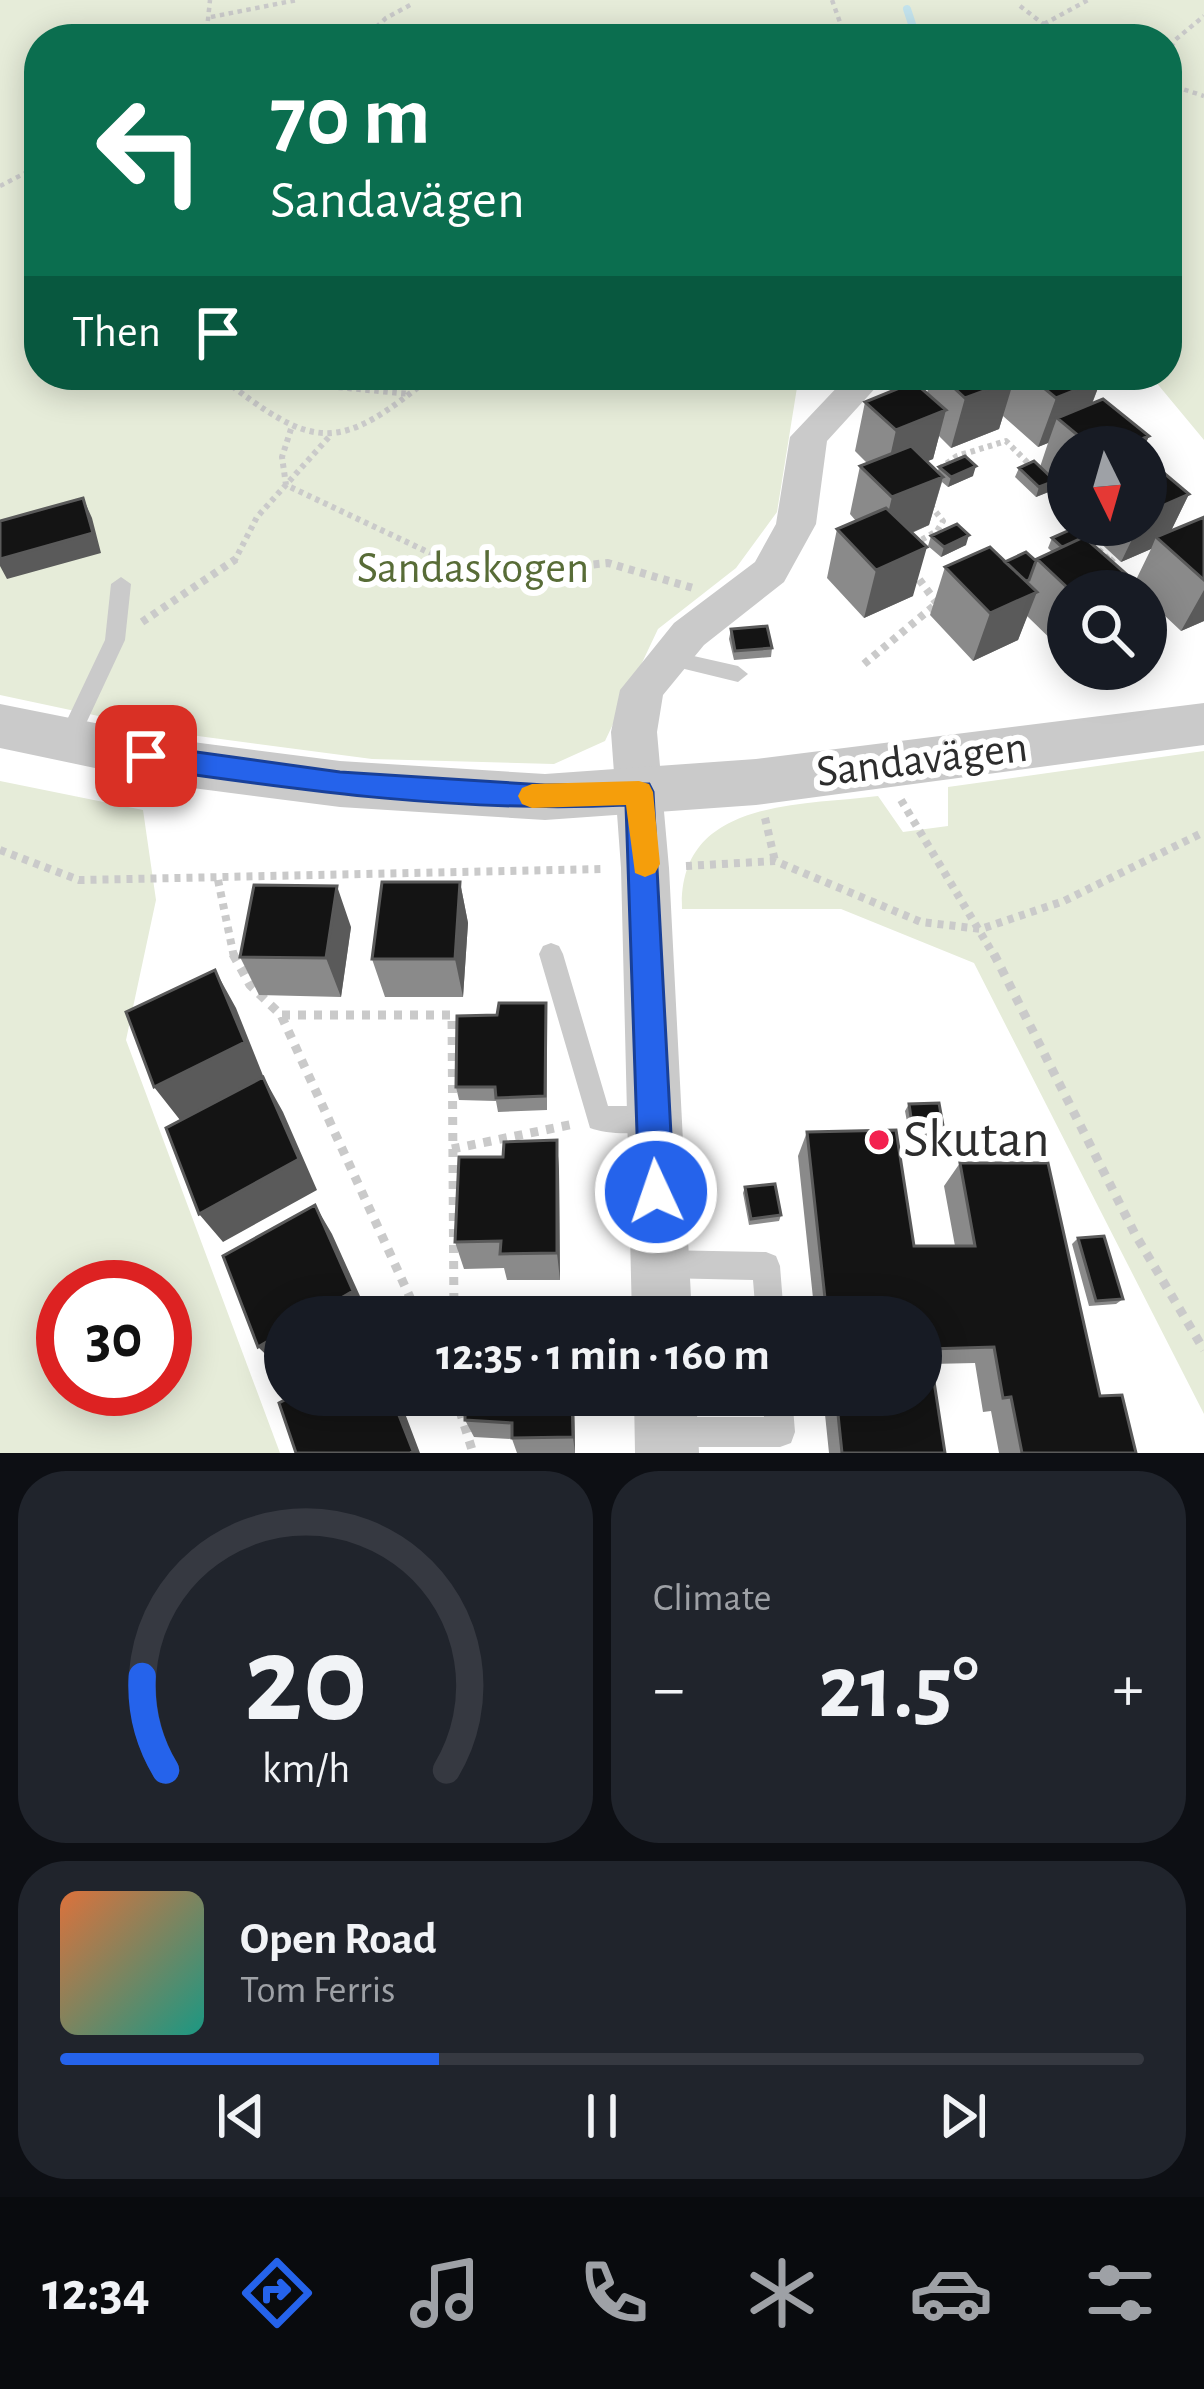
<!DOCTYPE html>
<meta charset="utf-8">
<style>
:root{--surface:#171b24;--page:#20242c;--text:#f1f3f6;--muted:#9ea1a6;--line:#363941;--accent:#2563eb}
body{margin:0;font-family:"Alegreya Sans",sans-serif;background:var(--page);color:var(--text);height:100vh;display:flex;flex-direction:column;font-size:45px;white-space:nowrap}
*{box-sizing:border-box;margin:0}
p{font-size:39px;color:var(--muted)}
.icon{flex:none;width:66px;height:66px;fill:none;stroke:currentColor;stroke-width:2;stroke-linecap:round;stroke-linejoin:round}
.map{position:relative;height:1453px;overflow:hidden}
.drawer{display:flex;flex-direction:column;gap:18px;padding:18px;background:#0d0f14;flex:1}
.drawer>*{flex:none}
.banner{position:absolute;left:24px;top:24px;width:1158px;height:366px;border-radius:48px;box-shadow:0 6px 30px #0003;background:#0b6e4f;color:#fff;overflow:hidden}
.needle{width:78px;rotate:175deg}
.tools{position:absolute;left:1047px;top:426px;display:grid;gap:24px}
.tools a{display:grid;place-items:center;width:120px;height:120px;border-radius:50%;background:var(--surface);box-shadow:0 6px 30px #0003;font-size:60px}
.speed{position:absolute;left:36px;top:1260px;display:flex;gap:24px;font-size:60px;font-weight:700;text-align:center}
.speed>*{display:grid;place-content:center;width:156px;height:156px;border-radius:50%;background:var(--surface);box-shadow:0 6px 30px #0003;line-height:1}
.speed .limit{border:18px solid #d22;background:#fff;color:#111}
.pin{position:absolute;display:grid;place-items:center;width:102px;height:102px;color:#fff;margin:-51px;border-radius:24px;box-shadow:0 6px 18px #0006}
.me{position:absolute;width:132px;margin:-66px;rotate:357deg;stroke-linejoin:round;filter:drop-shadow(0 0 9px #0008)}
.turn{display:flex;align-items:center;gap:42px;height:252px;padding:0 48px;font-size:54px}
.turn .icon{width:156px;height:156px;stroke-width:2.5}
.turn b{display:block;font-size:84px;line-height:102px}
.then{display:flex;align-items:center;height:114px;padding:0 48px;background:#0003;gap:24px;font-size:45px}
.big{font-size:90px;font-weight:600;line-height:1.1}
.drawer .widget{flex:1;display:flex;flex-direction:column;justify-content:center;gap:18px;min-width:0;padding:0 42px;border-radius:48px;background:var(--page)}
.drawer .dial{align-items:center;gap:0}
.dial svg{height:312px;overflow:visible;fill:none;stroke:var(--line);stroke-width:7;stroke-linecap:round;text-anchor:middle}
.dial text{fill:var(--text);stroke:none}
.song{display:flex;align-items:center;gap:36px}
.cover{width:144px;height:144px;border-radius:18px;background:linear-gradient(135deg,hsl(20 70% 55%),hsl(170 70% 35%))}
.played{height:12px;border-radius:6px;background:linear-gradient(90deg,var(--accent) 35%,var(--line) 35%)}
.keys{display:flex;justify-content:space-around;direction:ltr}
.heat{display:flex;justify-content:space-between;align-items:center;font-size:66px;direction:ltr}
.drawer .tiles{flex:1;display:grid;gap:18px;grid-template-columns:1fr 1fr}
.widget:last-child{grid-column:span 2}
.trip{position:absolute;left:264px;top:1296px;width:678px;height:120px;border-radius:60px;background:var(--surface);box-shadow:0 6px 30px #0003;font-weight:600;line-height:120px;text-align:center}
.menu{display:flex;height:192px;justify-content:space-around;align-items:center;background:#090b0e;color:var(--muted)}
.menu .icon{width:84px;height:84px}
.menu .on{color:var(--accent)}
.menu b{font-size:54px;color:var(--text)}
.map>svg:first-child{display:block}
.green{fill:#e6ecd9;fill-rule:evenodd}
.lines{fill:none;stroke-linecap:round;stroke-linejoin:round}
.stream{stroke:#c4e4ee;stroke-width:8}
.path-far3{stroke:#cacaca;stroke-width:4.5;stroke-dasharray:4.5 4.5;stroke-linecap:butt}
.path-far2{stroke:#cacaca;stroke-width:6;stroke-dasharray:4.5 4.5;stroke-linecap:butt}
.path-far1{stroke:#cacaca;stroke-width:8;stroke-dasharray:6 6;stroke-linecap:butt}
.path{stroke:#cacaca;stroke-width:9;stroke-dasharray:8 8;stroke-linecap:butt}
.service{fill:#cacaca;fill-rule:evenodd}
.minor{fill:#cacaca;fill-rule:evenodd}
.tertiary{fill:#cacaca;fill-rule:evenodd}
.wall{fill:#8a8a8a}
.shaded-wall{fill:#5a5a5a}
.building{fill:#141414;stroke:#5a5a5a;stroke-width:3}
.route{fill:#2563eb;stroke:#184099;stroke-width:3}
.slow{fill:#f59e0b}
.poi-dot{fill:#f3214f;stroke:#fff;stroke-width:4.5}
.labels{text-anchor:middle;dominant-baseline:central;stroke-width:12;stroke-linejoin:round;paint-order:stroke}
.park-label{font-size:45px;fill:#586c37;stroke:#fff}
.street-label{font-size:45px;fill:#2d2d2d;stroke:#fff}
.near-poi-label{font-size:54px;fill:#2d2d2d;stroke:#fff;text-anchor:start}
</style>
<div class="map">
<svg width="1204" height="1453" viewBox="0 0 1204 1453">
<rect width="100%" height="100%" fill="#fff"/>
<path class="green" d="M0 0H1204V440L1150 375H1167V39H39V375H799L777 512 736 568 658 629 605 741 554 764 372 759 183 734 0 695Z
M1204 751V1414L974 963 841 909H682C678 799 798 806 878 796L903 832 948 826V787Z
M0 781 143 810 156 900 126 1040 280 1453H0ZM63 1287H165V1389H63Z"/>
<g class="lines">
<path class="stream" d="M907 9 917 39"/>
<path class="path-far3" d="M832 0 846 39
M1020 6 1063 39
M211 17 297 0
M1044 24 1088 0
M206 39 210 0
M363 39 386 18 412 4
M1167 55 1175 40 1204 16
M1167 84 1204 96
M0 186 39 166"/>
<path class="path-far2" d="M218 375C314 451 338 454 433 375
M222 376 410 394
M291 429 282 457 286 485 449 562
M932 474 957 456 1006 441 1034 469
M1046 479 1068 502
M1072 525 1112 562
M914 544 937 531 943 521 928 502
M234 562 257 517 329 437"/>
<path class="path-far1" d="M442 559 477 576 608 563 693 588
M1109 559 1113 563
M912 570 936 602
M142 622 236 559
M864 664 941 600
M901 800 995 957
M765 818 775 861
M0 850 79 880 605 869
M686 866 775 861 921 922 981 929 1064 901 1204 832
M218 880 234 957"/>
<path class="path" d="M233 954 250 985 281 1015 419 1317
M994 954 1135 1234 1204 1350
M282 1015H452L454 1317
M452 1149 574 1124
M455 1395 473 1453"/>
<path class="service" d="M121 577 131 584 125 640 75 747H61L57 741 105 640 111 584Z
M667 650 738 666 748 674 738 682 660 663 657 658 660 653Z
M551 943 559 946 563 954 608 1106H652L661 1110 665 1119 661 1128C642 1135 609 1135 590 1128L539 954 543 946Z
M662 1250 766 1252 776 1256 780 1266 784 1317H756L753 1280 662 1278 652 1274 648 1264 652 1254Z
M762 1395H792L795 1432 791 1443 780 1447H673L662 1443 658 1432 662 1421 673 1417H764Z"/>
<path class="minor" d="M843 375H879V384L827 441 816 524 784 582 704 645 663 695 657 732 669 868 692 1317H632L621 868 611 732 620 690 674 623 755 562 776 524 790 437 843 381Z
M634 1395H696L699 1453H635Z"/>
<path class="tertiary" d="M1204 703V745L756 805 545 820 340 807 185 787 0 748V704L185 741 340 761 545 774 756 759Z"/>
</g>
<path class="wall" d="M932 375H1009L1011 377 1012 375H1095L1101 380 1092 404 1149 436 1144 447H1068V492L1051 477V491L1036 497 1015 477 1019 468 1040 467 1048 443 1038 447 1003 416 999 429 951 448 939 436 933 459 927 461 938 471 939 467 973 476 948 487 942 482 929 525 912 533 913 596 864 618 827 578 837 529 856 521 850 514 860 466 867 463 855 451 865 402 927 393Z
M1189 494 1171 531 1204 517V621L1181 631 1146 598V591H1139L1133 586 1151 549 1121 562 1081 525H1146Z
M931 536 966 545 941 557 928 546Z
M1052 538 1094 540 1092 544 1128 591H1068V648L1063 651 1027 616 1018 640 973 661 930 615 945 567 1005 562 1036 561 1037 559 1052 552 1048 548Z
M731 629 772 648 771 657 734 660 729 639Z
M460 882 468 923 463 997H385L372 959Z
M351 927 341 997 259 995 240 957Z
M547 1018V1110L498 1112 496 1101 459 1100 456 1087Z
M909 1104 944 1131 940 1137 910 1138 905 1111Z
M807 1132 914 1246H955L944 1186 960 1163 1136 1453H999L991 1411 983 1412 975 1363 931 1364 945 1453H829L823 1395H921V1317H815L798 1156Z
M557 1140 559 1172 560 1280H507L504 1268 464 1269 455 1242 503 1157Z
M745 1187 781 1215 779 1221 749 1225 743 1193Z
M1078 1238 1123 1299 1116 1304 1089 1306 1072 1244Z
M574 1395 575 1453H517L512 1439 474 1437 465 1420Z"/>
<path class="shaded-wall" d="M1014 380 999 429 951 448 965 398Z
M1101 380 1082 429 1057 418 1048 443 1038 447 1056 398Z
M946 410 933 459 885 479 896 430Z
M1149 436 1144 447H1123Z
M976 466 973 476 948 487 951 477Z
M943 477 929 525 880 546 892 497Z
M1055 481 1051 491 1036 497 1039 487Z
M1189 494 1165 543 1156 537 1151 549 1121 562 1139 525H1146V513Z
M83 498 92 518 101 553 7 579 0 566V559Z
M969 535 966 545 941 557 944 547Z
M927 547 913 596 864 618 876 570Z
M1133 580 1128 591H1110Z
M1204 590V621L1181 631Z
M1037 592 1018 640 973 661 990 613Z
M460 882 468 923 463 997 455 959Z
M337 886 351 927 341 997 326 958Z
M215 970 236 1008 264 1078 283 1112 317 1190 223 1242 199 1214 180 1120 154 1087Z
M557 1140 559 1172 560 1280 557 1253Z
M315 1205 332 1234 369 1316 366 1317H309Z
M285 1331V1365L280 1368 258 1347Z
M391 1395H398L420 1453H410Z
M572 1395H574L575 1453 573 1437Z"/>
<path class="building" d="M940 375H1009L1014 380 965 398Z
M1028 375H1095L1101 380 1056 398Z
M914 382 946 410 896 430 865 402Z
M1103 399 1149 436 1123 447H1092L1057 418Z
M911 446 943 477 892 497 860 466Z
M965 456 976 466 951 477 939 467Z
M1146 458 1189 494 1146 513Z
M1034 461 1055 481 1039 487 1019 468Z
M83 498 93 533 0 559V521Z
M886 508 927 547 876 570 837 529Z
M1204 517V580L1156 537Z
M957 524 969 535 944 547 931 536Z
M1079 526 1094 540 1090 542 1084 537 1062 547 1052 538Z
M1084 537 1133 580 1110 591H1071L1037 559Z
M990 547 1037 592 990 613 945 567Z
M1026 552 1036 561 1029 580 1026 581 1005 562Z
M767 626 772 648 735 651 731 629Z
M382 882H460L455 959H372Z
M254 885 337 886 326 958 240 957Z
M215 970 245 1042 154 1087 126 1012Z
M499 1003H546L545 1096 496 1098 495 1087H456L457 1016 497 1015Z
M263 1077 299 1159 199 1214 166 1128Z
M939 1103 944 1131H913L909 1104Z
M896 1130 914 1246H975L960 1163H1048L1100 1396 1122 1395 1136 1453H1022L1011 1397 1003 1398 994 1347 929 1349 945 1453H842L836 1395H921V1317H827L807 1132Z
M557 1140V1253L500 1254 501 1241 455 1242 459 1157H503L504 1142Z
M775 1184 781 1215 751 1219 745 1187Z
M315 1205 353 1291 309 1317H285V1331L258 1347 223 1256Z
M1104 1236 1123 1299 1096 1301 1078 1238Z
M572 1305V1317H515V1307Z
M294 1395H391L413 1451 410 1453H296L279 1403Z
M465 1395H572L573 1437 512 1438V1423L465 1420Z"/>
<path class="route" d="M146 745 340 772 545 785 649 784 653 792 674 1192 669 1204 656 1209 644 1204 639 1192 626 805C464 813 305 791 146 768L136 764 132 756 136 748Z"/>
<path class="slow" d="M639 781 649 784 653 792 660 864 655 873 645 877 635 873 626 805 532 808 522 804 518 796 522 788 532 784Z"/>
<circle class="poi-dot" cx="879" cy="1140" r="12"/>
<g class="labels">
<g class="park-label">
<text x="473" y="568">Sandaskogen</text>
</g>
<g class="street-label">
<text transform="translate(922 760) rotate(-7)">Sandavägen</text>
</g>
<g class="near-poi-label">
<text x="903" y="1140">Skutan</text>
</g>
</g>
</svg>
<div class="tools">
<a><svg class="needle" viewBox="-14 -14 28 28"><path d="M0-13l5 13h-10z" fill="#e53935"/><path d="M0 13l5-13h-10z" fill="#9ea1a6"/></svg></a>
<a><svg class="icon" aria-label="search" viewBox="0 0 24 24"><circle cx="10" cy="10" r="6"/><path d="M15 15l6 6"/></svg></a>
</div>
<div class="speed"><div class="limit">30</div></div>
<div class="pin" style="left:146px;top:756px;background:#d93025"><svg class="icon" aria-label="arrive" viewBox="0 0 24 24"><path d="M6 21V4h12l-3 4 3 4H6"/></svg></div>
<svg class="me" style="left:656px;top:1192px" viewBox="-20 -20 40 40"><circle r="17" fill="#2563eb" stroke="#fff" stroke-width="3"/><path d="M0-11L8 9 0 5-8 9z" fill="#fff"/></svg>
<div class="trip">12:35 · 1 min · 160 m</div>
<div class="banner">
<div class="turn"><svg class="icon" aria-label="left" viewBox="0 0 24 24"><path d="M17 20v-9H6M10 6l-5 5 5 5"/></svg><div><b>70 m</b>Sandavägen</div></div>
<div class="then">Then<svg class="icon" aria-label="arrive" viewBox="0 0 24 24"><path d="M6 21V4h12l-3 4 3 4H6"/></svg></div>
</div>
</div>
<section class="drawer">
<div class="tiles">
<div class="widget dial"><svg viewBox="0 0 100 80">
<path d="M14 69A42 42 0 1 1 86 69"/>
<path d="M14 69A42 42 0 0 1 8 45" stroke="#2563eb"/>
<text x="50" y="56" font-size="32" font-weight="700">20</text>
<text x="50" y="72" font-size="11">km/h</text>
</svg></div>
<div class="widget"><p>Climate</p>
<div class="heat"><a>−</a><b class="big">21.5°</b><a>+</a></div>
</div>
<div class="widget">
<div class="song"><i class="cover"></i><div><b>Open Road</b><p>Tom Ferris</p></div></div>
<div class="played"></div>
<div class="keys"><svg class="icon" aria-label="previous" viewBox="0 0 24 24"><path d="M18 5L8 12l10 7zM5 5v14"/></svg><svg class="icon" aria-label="pause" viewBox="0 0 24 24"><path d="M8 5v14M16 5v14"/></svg><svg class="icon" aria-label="next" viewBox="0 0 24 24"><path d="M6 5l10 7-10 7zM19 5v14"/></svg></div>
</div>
</div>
</section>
<nav class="menu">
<b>12:34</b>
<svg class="icon on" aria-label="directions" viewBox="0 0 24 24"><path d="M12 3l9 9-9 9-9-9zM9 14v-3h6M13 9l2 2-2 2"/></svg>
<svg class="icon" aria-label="music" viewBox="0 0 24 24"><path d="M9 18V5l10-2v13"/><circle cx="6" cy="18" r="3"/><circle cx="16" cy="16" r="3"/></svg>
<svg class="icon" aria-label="phone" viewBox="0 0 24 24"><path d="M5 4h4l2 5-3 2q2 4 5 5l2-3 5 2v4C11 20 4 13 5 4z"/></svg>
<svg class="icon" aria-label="climate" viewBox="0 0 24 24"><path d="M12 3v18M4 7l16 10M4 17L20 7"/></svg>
<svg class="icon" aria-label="car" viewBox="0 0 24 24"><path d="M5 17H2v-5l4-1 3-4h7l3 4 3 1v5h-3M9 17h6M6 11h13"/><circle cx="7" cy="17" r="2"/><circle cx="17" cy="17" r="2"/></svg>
<svg class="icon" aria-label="filters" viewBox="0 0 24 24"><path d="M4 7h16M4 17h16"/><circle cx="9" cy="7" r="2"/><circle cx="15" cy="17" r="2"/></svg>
</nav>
